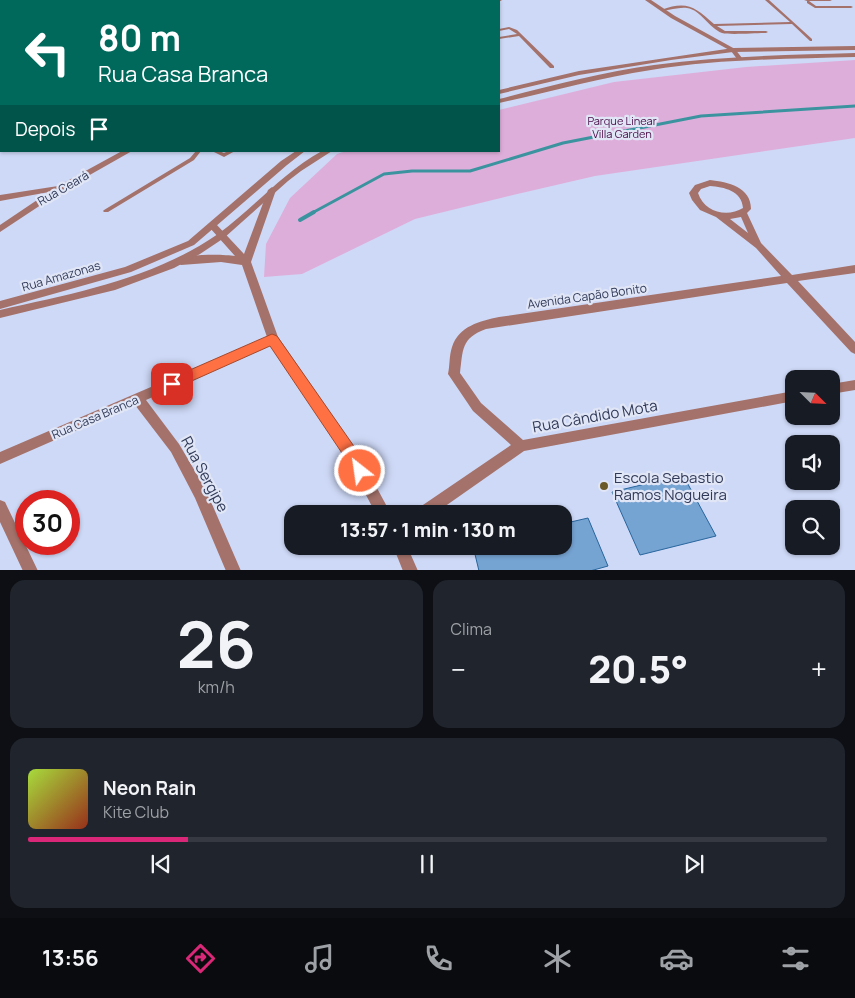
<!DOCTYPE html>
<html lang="pt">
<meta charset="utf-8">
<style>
:root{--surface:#171b24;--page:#20242c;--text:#f1f3f6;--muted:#9ea1a6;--line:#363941;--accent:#db2777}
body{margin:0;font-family:Manrope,sans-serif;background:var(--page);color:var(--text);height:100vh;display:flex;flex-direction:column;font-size:19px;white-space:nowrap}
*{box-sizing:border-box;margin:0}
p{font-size:16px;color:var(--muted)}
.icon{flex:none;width:28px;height:28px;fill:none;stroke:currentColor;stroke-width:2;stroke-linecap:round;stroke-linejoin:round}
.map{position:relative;height:570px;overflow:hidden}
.side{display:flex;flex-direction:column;gap:10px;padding:10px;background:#0d0f14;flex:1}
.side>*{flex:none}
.guide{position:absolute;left:0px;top:0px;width:500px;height:152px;box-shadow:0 1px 4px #0004;background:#00695c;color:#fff;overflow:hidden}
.needle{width:32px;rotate:114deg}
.fabs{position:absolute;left:785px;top:370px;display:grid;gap:10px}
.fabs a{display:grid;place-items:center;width:55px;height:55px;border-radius:10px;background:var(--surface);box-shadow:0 1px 4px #0004;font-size:25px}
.speed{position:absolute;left:15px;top:490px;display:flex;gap:10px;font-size:25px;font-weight:700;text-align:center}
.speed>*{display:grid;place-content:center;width:65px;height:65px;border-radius:50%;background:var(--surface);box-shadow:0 1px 4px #0004;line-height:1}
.speed .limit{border:8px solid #d22;background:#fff;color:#111}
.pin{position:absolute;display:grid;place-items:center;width:42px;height:42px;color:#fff;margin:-21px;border-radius:10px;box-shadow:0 2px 8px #0006}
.me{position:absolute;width:55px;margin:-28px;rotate:330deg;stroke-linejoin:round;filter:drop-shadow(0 0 4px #0008)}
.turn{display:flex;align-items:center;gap:18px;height:105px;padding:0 15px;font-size:22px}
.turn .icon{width:65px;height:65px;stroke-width:2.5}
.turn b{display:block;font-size:35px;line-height:42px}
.then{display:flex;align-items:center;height:48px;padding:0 15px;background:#0003;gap:10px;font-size:19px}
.big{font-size:38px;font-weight:800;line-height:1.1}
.side .widget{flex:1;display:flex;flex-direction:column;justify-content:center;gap:8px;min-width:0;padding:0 18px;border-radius:15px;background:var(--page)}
.side .dial{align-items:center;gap:0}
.dial b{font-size:65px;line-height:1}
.song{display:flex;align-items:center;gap:15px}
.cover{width:60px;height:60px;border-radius:8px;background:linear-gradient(135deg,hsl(80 70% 55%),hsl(10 70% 35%))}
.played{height:5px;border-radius:2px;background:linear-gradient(90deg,var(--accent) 20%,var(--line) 20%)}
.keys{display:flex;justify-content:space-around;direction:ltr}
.heat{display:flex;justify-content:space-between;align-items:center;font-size:28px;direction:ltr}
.side .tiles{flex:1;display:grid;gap:10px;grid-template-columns:1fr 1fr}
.widget:last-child{grid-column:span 2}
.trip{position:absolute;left:284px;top:505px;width:288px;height:50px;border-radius:15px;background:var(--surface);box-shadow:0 1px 4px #0004;font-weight:800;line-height:50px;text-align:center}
.dock{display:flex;height:80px;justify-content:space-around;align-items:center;background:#090b0e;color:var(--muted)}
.dock .icon{width:35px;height:35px}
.dock .selected{color:var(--accent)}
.dock b{font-size:22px;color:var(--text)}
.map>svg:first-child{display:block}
.green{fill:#deaeda}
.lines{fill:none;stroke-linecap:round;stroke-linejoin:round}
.stream-far1{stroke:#3c93a0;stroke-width:3}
.stream{stroke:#3c93a0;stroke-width:4}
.building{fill:#75a3d2;stroke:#27659c}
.service{fill:#a4726a;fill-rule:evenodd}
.minor{fill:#a4726a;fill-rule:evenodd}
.tertiary{fill:#a4726a;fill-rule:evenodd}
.route{fill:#ff7043;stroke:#a6492c}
.poi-dot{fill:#6b5927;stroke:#e1e6f6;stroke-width:2}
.labels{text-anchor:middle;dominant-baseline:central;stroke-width:4.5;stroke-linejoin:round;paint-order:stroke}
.far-park-label{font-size:11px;fill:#490d47;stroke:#e1e6f6}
.street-label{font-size:12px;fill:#303a58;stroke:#e1e6f6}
.near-street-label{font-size:15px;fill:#303a58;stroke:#e1e6f6}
.near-poi-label{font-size:15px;fill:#303a58;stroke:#e1e6f6;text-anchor:start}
</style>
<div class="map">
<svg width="855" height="571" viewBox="0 0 855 571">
<rect width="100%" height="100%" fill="#ced9f7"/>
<path class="green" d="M855 60V138L595 176 513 195 415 219 302 274 264 277 266 244 290 198 337 154 346 151H499V110L614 82 746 67Z"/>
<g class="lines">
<path class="stream-far1" d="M312 213 384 174 412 171H470L563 143 701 116 855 106"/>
<path class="stream" d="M300 220 314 212"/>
</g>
<path class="building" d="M683 475 716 536 640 555 612 492Z
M588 518 608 566 590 571H479L473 546H562V524Z"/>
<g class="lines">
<path class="service" d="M240 0H248L246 1Z
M765 0H769L812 39V41H810L792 24 717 26 725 31H766L768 32 766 33C757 33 729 35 722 33 709 28 701 10 687 8 679 7 670 10 663 11L661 10C687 0 695 7 714 24L790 22Z
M804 0H832L830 1H809L816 6H851L853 7 851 8H815L807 3V1Z
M509 27 517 30 554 66V68H550L519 36 499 39V37L517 34 509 29 499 31V29Z
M196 151H201L194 160 108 212H104L103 211 104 210 190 158Z
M212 151H219L224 153 228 151H235L224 157Z"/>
<path class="minor" d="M226 0H232V1H227Z
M354 0H360L361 1H355Z
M488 0H502L499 2 488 1Z
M645 0H651L675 16 735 49 742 58 737 59 731 51 671 18Z
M1 8V12L0 13V9Z
M0 65H1V69H0Z
M0 145H1V149H0Z
M122 151H132L65 189 0 232V225L49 192 0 201V195L58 186Z
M710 180C728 182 751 187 751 209L747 213 761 243 792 275 855 265V273L798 281 855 342V354L851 352 787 283 486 329C461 338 463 350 460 373L481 403 523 440 794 391V401L524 451 434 514H415L417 509 511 445 473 411 448 374C450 365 449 356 452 347 459 326 480 321 499 317L781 276 756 248 716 217 700 210 692 200 689 193 695 185ZM710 186C724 187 742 191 743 208 727 218 704 212 698 193L701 189ZM741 217 748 233 730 219Z
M272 187 276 190 251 262 278 337 358 453 391 514H376L348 461 271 345 146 400 179 444 205 488 241 571H226L195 498 171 452 135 405 0 464V452L267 337 242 265 221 262 181 265 176 262C184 253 223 254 235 256L210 228 208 226 213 223 216 224 244 254 268 190Z
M855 380V390L831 394V384Z
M0 500 5 502 38 571H23L0 522Z
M393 546H407L418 571H403Z"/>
<path class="tertiary" d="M0 20H1V24H0Z
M855 46V50L733 52 671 60 579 75 499 94V90L579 71 733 48Z
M855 53V57C787 59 718 59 651 70 599 78 550 92 499 103V99C550 86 602 72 654 65 721 56 788 55 855 53Z
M296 151H305L287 165 194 245 131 272 0 309V301L125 267 188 241 281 161Z
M322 151H332L301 171 288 181 224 238 200 254 174 268 115 290 0 318V310C75 293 153 279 218 234 254 208 282 173 322 151Z"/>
</g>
<path class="route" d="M272 334 277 336 358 452 368 471 366 476 360 478 355 476 348 462 270 346 176 388 172 390 167 388 165 384 167 380Z"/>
<circle class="poi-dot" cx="604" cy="486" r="5"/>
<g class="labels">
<g class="far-park-label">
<text x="622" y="120">Parque Linear<tspan x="622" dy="13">Villa Garden</tspan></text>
</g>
<g class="street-label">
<text transform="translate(63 188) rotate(-30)">Rua Ceará</text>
<text transform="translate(61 276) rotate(-16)">Rua Amazonas</text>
<text transform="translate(587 296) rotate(-8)">Avenida Capão Bonito</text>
<text transform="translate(95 417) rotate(-23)">Rua Casa Branca</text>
</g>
<g class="near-street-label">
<text transform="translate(595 416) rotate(-10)">Rua Cândido Mota</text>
<text transform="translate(205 474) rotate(62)">Rua Sergipe</text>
</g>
<g class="near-poi-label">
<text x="614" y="477">Escola Sebastio<tspan x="614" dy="17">Ramos Nogueira</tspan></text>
</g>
</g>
</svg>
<div class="fabs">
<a><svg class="needle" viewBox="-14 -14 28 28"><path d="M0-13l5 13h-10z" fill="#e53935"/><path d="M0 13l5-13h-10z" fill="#9ea1a6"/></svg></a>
<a><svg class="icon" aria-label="sound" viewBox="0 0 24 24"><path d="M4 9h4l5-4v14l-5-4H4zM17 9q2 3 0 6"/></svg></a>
<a><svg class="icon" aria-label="search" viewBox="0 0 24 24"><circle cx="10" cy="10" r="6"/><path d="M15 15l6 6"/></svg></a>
</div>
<div class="speed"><div class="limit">30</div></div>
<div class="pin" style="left:172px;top:384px;background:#d93025"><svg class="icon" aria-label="arrive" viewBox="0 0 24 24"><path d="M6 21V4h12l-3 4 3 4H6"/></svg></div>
<svg class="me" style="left:360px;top:471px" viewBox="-20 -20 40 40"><circle r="17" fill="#ff7043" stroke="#fff" stroke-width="3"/><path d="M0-11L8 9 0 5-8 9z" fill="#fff"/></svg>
<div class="trip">13:57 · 1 min · 130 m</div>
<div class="guide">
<div class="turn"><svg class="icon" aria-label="left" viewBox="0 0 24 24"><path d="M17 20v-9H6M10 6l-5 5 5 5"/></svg><div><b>80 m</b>Rua Casa Branca</div></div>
<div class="then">Depois<svg class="icon" aria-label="arrive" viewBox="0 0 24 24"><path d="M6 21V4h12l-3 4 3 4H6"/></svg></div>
</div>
</div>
<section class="side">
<div class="tiles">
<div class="widget dial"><b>26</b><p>km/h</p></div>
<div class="widget"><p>Clima</p>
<div class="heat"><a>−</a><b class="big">20.5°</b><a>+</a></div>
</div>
<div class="widget">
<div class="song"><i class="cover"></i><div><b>Neon Rain</b><p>Kite Club</p></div></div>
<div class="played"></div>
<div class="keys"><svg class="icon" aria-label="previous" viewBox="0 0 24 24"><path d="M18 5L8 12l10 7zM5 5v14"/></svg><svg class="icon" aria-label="pause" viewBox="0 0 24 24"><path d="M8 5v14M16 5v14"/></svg><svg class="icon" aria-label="next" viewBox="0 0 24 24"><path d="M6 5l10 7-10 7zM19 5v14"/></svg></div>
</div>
</div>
</section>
<nav class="dock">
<b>13:56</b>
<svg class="icon selected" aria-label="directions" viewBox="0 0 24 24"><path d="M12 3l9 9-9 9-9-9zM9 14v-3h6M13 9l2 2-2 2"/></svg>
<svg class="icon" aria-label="music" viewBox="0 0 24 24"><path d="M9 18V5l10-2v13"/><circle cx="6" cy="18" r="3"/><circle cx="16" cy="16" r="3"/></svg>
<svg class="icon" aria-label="phone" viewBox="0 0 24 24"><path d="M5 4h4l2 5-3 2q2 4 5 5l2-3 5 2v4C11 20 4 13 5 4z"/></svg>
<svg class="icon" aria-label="climate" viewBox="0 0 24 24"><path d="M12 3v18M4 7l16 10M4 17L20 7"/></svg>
<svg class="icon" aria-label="car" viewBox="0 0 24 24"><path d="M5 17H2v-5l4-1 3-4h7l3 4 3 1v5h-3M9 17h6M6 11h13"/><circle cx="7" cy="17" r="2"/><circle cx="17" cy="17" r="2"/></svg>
<svg class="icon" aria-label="filters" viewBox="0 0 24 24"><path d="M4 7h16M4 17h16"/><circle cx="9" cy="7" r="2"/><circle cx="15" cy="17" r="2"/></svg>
</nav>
